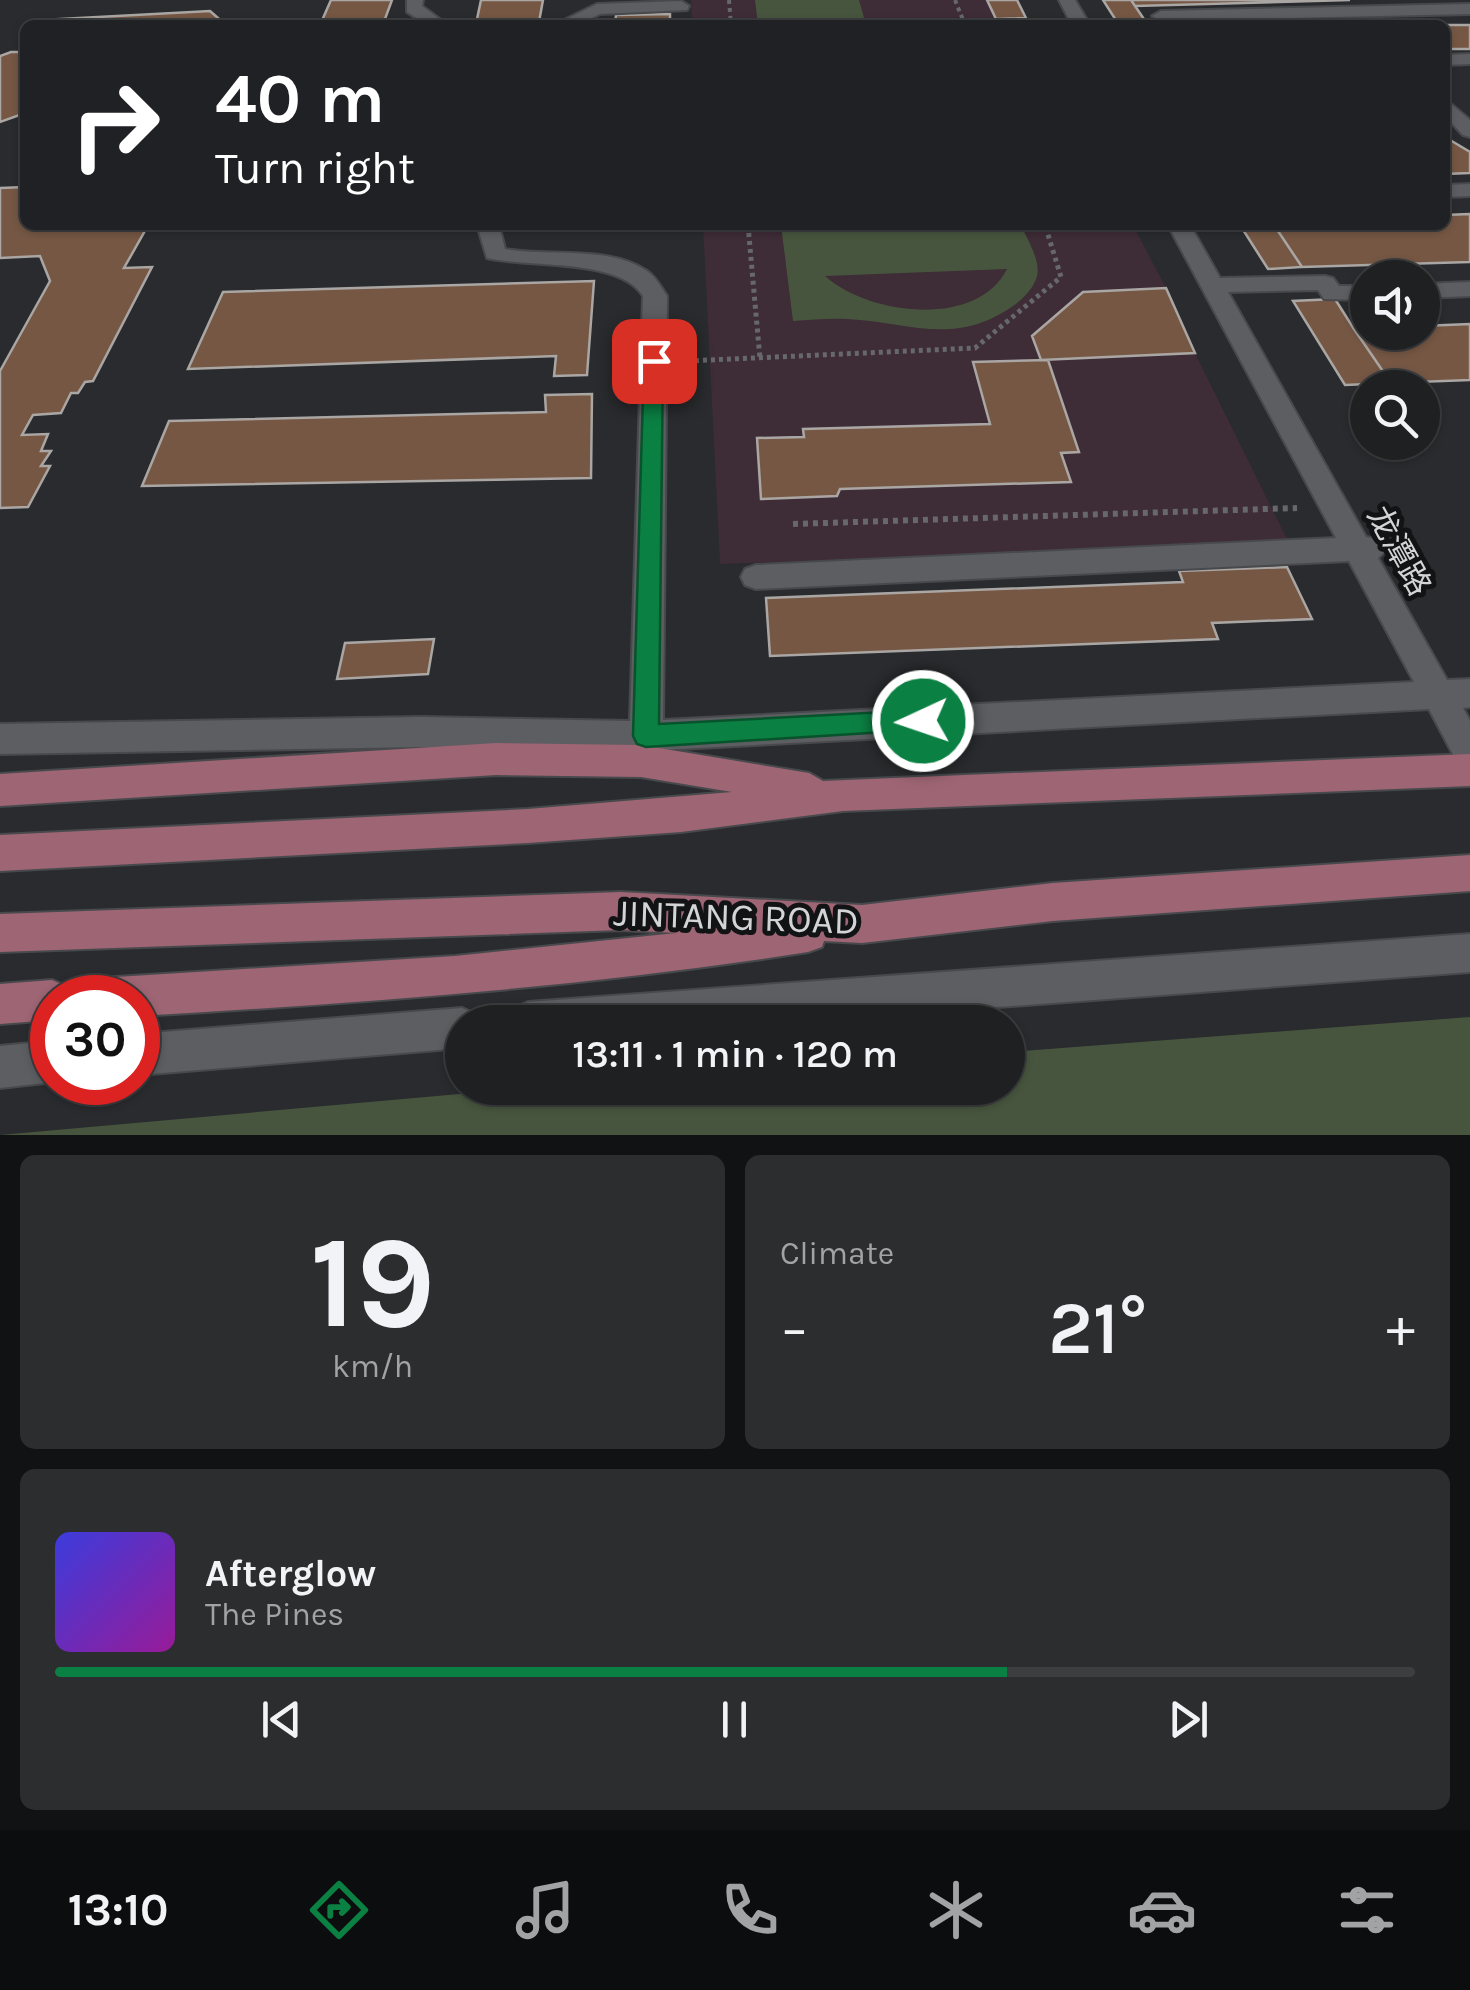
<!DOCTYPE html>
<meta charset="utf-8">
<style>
:root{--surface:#1f2022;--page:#2c2d2f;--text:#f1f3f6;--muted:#a1a3a5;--line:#3c3e40;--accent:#0b8043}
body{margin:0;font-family:Karla,"Noto Sans SC",sans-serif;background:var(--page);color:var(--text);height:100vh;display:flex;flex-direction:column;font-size:38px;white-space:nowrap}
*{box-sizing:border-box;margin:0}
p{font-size:32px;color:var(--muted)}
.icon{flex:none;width:55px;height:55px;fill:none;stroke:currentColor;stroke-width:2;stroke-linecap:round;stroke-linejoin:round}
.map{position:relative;height:1135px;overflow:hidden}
.side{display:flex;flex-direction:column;gap:20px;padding:20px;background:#111213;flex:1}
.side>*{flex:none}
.guide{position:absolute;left:20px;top:20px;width:1430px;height:210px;border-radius:15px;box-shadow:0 2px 8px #0004,0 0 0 2px var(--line);background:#202124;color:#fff;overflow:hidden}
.tools{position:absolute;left:1350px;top:260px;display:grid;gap:20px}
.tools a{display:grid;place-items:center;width:90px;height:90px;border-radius:50%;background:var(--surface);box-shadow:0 2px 8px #0004,0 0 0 2px var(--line);font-size:50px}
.speed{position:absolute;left:30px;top:975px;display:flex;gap:20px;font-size:50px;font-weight:700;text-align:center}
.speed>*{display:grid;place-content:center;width:130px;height:130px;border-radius:50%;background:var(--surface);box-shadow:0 2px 8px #0004,0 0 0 2px var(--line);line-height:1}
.speed .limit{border:15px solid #d22;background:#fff;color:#111}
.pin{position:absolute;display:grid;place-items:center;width:85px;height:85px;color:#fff;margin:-42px;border-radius:20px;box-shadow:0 5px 15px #0006}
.me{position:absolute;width:110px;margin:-55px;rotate:267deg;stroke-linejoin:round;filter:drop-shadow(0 0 8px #0008)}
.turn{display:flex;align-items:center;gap:35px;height:210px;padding:0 30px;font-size:45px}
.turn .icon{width:130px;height:130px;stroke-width:2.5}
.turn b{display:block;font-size:70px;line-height:85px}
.big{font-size:75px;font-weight:600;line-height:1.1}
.side .widget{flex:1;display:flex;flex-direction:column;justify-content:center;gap:15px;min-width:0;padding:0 35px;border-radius:15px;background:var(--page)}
.side .dial{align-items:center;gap:0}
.dial b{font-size:130px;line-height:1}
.song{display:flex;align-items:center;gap:30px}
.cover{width:120px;height:120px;border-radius:15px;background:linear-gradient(135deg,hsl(240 70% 55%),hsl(300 70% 35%))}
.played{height:10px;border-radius:5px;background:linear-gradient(90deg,var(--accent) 70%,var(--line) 70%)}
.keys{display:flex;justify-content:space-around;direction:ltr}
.heat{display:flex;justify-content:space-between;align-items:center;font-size:55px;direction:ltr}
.side .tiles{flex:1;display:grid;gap:20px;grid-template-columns:1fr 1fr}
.widget:last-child{grid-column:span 2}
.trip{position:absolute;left:445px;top:1005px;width:580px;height:100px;border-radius:50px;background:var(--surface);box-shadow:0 2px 8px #0004,0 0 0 2px var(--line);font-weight:600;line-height:100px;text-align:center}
.menu{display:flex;height:160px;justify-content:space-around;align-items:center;background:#0c0d0e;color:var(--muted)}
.menu .icon{width:70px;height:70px}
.menu .active{color:var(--accent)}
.menu b{font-size:45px;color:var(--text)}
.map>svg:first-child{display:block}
.education{fill:#3e2c36}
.green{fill:#47553e;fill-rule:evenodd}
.building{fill:#755744;stroke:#aaa6a4;stroke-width:2.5}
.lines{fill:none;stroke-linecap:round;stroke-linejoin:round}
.minor-casing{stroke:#48494c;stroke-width:4}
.major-casing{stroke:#48494c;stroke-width:4}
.path-far2{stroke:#67686b;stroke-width:4;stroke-dasharray:4 4;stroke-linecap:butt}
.path-far1{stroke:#67686b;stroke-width:5;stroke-dasharray:4 4;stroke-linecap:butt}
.path{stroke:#67686b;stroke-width:6;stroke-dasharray:5 5;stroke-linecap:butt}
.minor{fill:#5c5e61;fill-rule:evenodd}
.major{fill:#9e6574;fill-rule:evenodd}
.route{fill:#0b8043;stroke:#07532c;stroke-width:2.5}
.labels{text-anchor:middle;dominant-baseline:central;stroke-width:10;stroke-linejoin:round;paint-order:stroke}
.street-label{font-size:32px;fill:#d3d4d6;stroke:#121315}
.near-street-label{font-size:38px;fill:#d3d4d6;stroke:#121315}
</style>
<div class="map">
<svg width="1470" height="1135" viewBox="0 0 1470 1135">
<rect width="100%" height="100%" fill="#292b2e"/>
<path class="education" d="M691 0H987L990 7 1020 6 1029 25H692Z
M703 225H1133L1166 288 1083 292 1032 336 1040 360 1195 353 1289 543 720 564Z"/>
<path class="green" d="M755 0H859L866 25H758Z
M781 225H1021C1027 239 1041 261 1037 276 1034 288 1023 299 1013 306 954 347 909 322 847 319 829 318 811 320 793 321ZM1007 269C977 329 868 315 825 276Z
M1470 1017V1135H0L527 1088H1008V1052Z"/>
<path class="building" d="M331 0H392L385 19 378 25 423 20 421 25H320Z
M481 0H543L539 22 476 24Z
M987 0H1017L1026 18 996 19Z
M1103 0H1131L1148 25H1119Z
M1131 0H1350L1135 6Z
M210 11 226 25H39L42 20Z
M670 14V25H615L616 15Z
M1355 22 1358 25H1168Z
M1445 25H1470V49H1445Z
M11 52H25V113L0 122V56Z
M1445 137 1470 152V173L1445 174Z
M25 187V225H129L126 229H146L124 268 152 267 93 381 85 382 78 393H71L61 413 33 415 22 435 48 434 41 451H51L41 466H50L28 507 0 508V371L50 281 40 256 0 258V188Z
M1470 214V262L1302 267 1274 225H1445V215Z
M1240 225H1274L1302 267 1268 269Z
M594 281 587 375 554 376 556 356 188 369 223 292Z
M1166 288 1195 353 1041 360 1032 336 1083 292Z
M1335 299 1354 329 1391 383 1345 385 1293 301Z
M1470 324V380L1391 383 1354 329 1422 332V326Z
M1048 360 1079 452 1061 453 1071 482 840 489 837 496 761 499 757 438 804 437 803 429 990 424 973 362Z
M592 394 591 478 142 486 169 421 546 412 545 395Z
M1287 567 1312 619 1212 623 1218 639 770 656 766 598 1183 582 1179 571Z
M434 639 428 674 337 679 345 643Z"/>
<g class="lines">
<g class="minor-casing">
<path id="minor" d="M407 0H423L422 6 448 25H427L407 12Z
M1059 0H1075L1090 25H1072Z
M681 1 689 6 687 10 600 14 577 25H554L597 4Z
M1470 4V14L1161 21 1152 16 1161 11Z
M1470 54V64L1445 65V55Z
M1445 99 1470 120V137L1463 135 1445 116Z
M1470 184V196L1445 197V185Z
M477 225H499L505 249C548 257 609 245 647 271 656 277 661 287 667 296L663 720 1414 682 1349 561 756 589 745 585 741 577 745 569 756 565 1336 538 1168 225H1190L1220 278 1325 276 1333 278 1339 286H1368V300L1324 299 1318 290 1228 292 1366 537 1383 540 1388 548 1378 558 1447 680 1470 679V707L1463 708 1470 721V768L1458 764 1429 709 660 750 654 767 642 772 630 767 626 751 421 747 0 754V724L421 717 630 721 643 296C620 258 529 268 487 258Z
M1470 282V296L1422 298V284Z
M1470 934V972L795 1022H508L514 1008 528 1002Z
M462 1008 476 1014 480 1022H462V1048L138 1075V1034Z
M52 1041 53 1082 0 1088V1046Z"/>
</g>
<g class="major-casing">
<path id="major" d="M496 743 641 745 809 773 823 781 1470 754V786L843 811 681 832 528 843 0 871V835L528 809 732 792 641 777 496 775 0 806V774Z
M1470 855V891L1053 921 862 943 824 941 822 947 808 952C586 987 362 1003 138 1016V998H80L86 984 100 978 455 956 676 933 621 930 0 952V914L621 892 862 905 1053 883Z
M52 980 66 986 71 998H52V1020L0 1024V984Z"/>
</g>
<path class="path-far2" d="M729 0 731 25
M955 0 965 25"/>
<path class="path-far1" d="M748 225 760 359
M687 361 975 348 1061 277 1045 225"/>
<path class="path" d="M793 524 1297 508"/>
<use href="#minor" class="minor"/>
<use href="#major" class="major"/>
</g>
<path class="route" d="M654 355 663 361 659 724 923 710 932 713 936 721 932 729 646 747 637 744 633 736 644 361Z"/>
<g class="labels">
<g class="street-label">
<text transform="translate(1399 551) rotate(61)">龙潭路</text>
</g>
<g class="near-street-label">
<text transform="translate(736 917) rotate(2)">JINTANG ROAD</text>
</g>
</g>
</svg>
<div class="tools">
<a><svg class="icon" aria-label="sound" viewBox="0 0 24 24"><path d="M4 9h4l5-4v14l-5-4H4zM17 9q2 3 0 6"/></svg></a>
<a><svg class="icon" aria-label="search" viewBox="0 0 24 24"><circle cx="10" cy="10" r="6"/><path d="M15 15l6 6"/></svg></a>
</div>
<div class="speed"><div class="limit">30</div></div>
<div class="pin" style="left:654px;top:361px;background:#d93025"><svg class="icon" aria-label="arrive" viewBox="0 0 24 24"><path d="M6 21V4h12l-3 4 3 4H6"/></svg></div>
<svg class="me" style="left:923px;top:721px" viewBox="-20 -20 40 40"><circle r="17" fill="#0b8043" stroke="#fff" stroke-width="3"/><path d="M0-11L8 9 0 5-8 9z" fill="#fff"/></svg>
<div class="trip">13:11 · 1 min · 120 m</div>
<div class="guide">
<div class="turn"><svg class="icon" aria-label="right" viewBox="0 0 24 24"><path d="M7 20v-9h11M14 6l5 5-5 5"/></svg><div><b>40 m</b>Turn right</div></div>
</div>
</div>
<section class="side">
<div class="tiles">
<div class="widget dial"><b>19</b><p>km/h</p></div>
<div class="widget"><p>Climate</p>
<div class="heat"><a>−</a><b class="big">21°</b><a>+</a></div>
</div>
<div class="widget">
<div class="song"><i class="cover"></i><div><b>Afterglow</b><p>The Pines</p></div></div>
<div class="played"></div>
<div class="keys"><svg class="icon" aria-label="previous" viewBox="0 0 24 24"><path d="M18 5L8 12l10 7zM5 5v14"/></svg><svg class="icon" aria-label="pause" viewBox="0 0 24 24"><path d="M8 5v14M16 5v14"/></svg><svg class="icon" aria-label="next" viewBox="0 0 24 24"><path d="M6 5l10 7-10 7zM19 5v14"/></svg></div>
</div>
</div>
</section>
<nav class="menu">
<b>13:10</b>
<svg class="icon active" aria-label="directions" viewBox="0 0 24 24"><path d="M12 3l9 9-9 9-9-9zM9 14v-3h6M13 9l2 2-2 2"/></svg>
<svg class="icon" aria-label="music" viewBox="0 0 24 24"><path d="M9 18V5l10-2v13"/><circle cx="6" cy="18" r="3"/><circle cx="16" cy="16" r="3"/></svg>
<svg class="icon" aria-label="phone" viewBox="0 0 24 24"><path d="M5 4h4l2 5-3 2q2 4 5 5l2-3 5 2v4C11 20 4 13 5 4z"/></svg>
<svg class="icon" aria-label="climate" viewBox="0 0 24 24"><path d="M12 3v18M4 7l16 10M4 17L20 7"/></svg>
<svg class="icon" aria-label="car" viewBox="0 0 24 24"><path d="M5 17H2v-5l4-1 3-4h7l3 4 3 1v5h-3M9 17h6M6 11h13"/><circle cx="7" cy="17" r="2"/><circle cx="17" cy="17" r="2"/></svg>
<svg class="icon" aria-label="filters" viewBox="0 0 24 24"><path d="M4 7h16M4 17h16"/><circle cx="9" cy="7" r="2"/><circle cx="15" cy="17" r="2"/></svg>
</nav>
